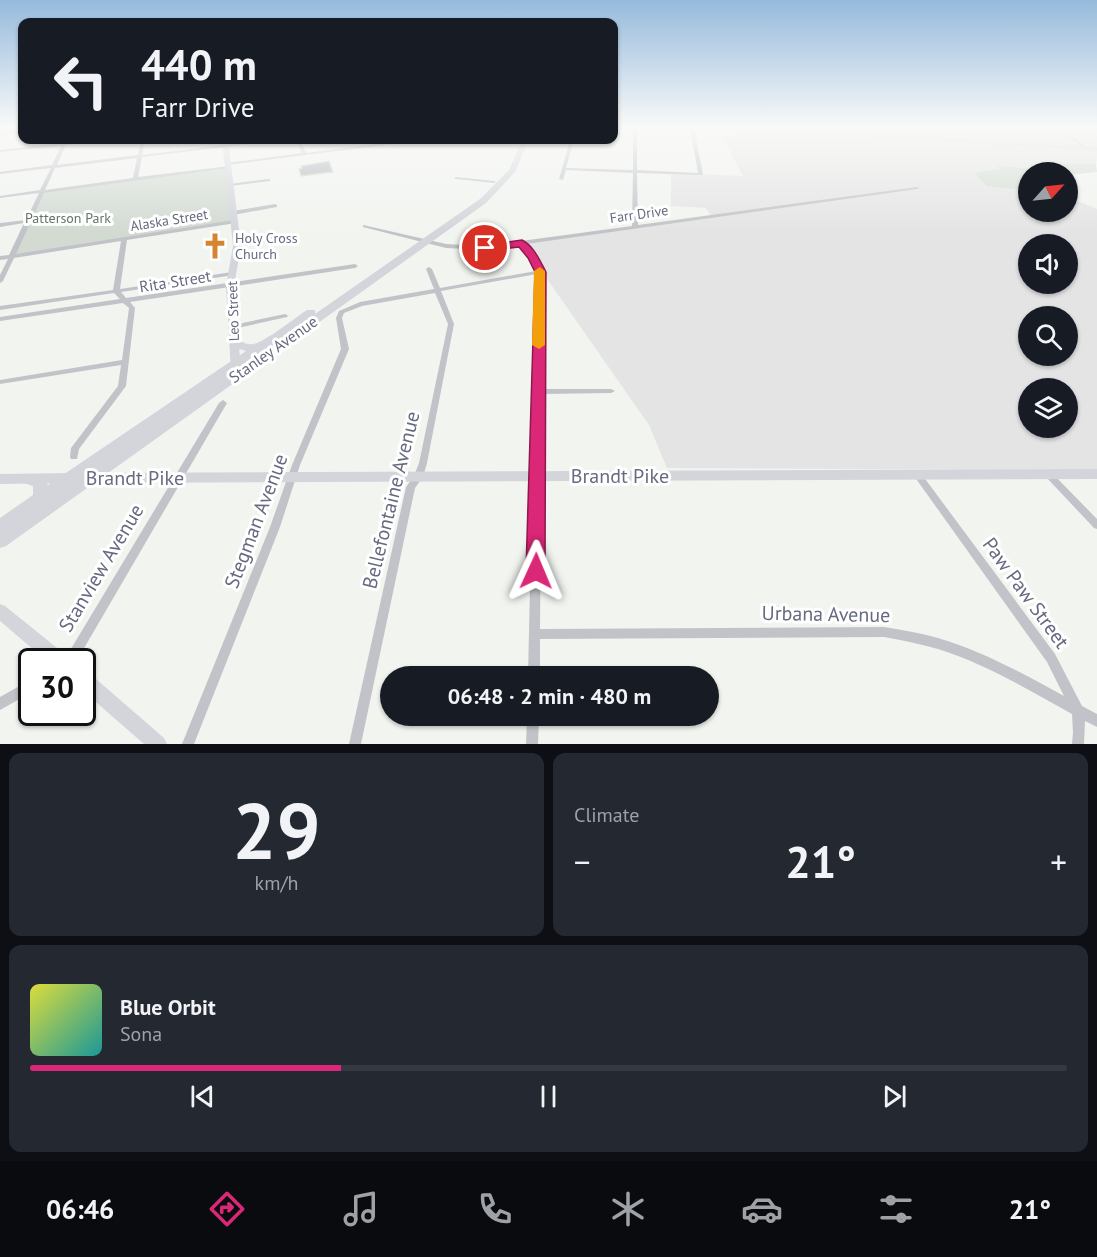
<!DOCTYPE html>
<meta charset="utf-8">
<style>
:root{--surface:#171b24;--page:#242831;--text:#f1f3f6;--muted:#9ea1a6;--line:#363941;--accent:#db2777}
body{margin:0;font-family:"PT Sans",sans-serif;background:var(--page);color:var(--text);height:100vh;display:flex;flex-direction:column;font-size:22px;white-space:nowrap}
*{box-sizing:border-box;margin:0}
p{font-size:20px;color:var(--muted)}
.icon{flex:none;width:33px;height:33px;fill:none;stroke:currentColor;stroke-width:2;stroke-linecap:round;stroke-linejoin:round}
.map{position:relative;height:744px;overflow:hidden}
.side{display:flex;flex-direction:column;gap:9px;padding:9px;background:#0d0f14;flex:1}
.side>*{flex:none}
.guide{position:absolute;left:18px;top:18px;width:600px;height:126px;border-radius:12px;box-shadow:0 2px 4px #0004;background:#171b24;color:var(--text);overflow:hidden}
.needle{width:39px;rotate:63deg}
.tools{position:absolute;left:1018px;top:162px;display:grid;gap:12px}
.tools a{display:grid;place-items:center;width:60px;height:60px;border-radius:50%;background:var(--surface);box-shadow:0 2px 4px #0004;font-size:30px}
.speed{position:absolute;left:18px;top:648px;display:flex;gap:12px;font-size:30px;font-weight:700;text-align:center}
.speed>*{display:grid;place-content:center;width:78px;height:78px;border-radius:50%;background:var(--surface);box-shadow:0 2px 4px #0004;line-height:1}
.speed .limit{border:3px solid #111;border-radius:9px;background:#fff;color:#111}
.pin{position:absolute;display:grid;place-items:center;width:51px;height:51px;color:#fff;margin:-26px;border:3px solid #fff;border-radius:50%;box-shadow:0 2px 6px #0007}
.me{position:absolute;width:66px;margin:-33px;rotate:1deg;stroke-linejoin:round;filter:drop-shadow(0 0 4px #0008)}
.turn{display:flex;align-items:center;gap:21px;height:126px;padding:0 24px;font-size:27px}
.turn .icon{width:78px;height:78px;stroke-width:2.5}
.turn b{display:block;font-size:42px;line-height:51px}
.big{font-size:45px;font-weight:700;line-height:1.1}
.side .card{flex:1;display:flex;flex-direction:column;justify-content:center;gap:9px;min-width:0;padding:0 21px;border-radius:12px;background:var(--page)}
.side .dial{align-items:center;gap:0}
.dial b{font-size:78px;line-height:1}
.song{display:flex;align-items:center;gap:18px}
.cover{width:72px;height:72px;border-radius:9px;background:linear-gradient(135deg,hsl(60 70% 55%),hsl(180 70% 35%))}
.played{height:6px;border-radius:3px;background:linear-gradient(90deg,var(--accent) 30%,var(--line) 30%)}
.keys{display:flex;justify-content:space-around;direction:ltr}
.heat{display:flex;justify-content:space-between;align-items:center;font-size:33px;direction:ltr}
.side .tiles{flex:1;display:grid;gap:9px;grid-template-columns:1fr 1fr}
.card:last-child{grid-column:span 2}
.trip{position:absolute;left:380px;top:666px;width:339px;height:60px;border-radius:30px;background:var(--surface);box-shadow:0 2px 4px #0004;font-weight:700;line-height:60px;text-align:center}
.tab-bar{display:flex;height:96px;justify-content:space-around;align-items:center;background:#090b0e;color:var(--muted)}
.tab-bar .icon{width:42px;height:42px}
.tab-bar .on{color:var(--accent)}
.tab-bar b{font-size:27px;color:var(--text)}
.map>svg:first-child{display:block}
.built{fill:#e3e4e3;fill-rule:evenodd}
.green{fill:#d2dad2}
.building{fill:#aaaeb5;stroke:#d4d5d3;stroke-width:1.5}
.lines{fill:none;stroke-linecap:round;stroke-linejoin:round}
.street{fill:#c2c3c8;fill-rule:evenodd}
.secondary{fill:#d4d5db;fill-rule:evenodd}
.primary{fill:#d4d5db;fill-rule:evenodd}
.route{fill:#db2777;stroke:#8e194d;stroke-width:1.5}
.slow{fill:#f59e0b}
.labels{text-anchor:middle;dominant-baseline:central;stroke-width:6;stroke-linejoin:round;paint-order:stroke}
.far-street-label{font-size:14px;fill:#656b7f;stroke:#fff}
.far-park-label{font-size:14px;fill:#637665;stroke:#fff}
.far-poi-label{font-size:14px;fill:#656b7f;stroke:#fff;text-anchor:start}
.street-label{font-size:16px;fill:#656b7f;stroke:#fff}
.near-street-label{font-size:20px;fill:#656b7f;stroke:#fff}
</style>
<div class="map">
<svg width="1097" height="744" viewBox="0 0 1097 744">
<rect width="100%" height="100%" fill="#f2f4f0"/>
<path class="built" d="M733 128H1097V160L1095 164 1058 163 1029 168 998 166 1001 169 974 173 986 186 1029 191V212H1068V197L1097 209V470L667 468 649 425 522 243 711 216 706 208 671 206V173L743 176 722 136H737ZM1029 244H1068V284H1029ZM1029 316H1068V356H1029ZM1029 388H1068V428H1029Z"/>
<path class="green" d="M1095 160 1097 172 1068 175V172H1029V191L986 186 974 173 1000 169 996 166 1029 168 1058 163 1095 164Z
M228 167 234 222 12 256 41 192Z"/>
<path class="building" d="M329 161 333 172 301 176 299 169 302 168 301 166Z"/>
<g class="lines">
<path class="street" d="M633 128H637V170L698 173 690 128H694L703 174 701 175 637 173 638 225 917 187 919 188 917 189 526 244 536 257 543 272 542 389H611L615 391 611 393 542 394 540 629 884 627C902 630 920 633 938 638 982 651 1024 674 1064 696L1047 662 914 476 913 474 914 472 917 471 920 472 1055 654 1082 706 1097 714V727L1085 721 1084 744H1072L1073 732 1072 714C1029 690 986 664 938 649 920 644 902 640 884 637L540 639V676H528L537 274 441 291 454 324 427 463 423 477 415 488 361 744H349L406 487 414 476 419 463 448 324 435 293 362 306 344 313 342 318 349 349 300 465 280 527 194 744H182L270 527 292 465 341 349 336 318 339 311 360 302 434 289 426 269 429 267 432 269 440 288 536 271 530 257 520 245 485 250 446 248 363 227V225L446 244 485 246 632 226 633 173 566 170 563 180 559 179 570 140H574L566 168 633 170Z
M1059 128H1063L1086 147V149H1084Z
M64 140H68L67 143 96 140H105L103 141 66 145 57 165 138 155 141 140H145L142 155 267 140H275L273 141 142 157 138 177 230 166V167L228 168 44 193 16 254 234 220 237 222 236 223 127 240 120 289 232 272 234 273V275L121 292 126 298 355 264 358 266 355 268 130 302 135 308 126 386 79 449 77 459H71L70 457 71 448 118 386 121 365 0 384V380L122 360 129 308 123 303 0 321V317L120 299 114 293 0 310V306L113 290 121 241 14 258 3 281 0 283V275L8 259 0 260V256L9 255 24 223 0 227V223L26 220 39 193 0 198V196L40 190 51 168 0 174V172L52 165 61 146 0 152V150L62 143ZM137 158 133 178 45 190 55 168Z
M296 140H300L306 153 392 142 397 140H401L393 144 227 165 225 164 227 163 302 153Z
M455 177 494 181 496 182 494 183 457 179H455Z
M268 179H270V181L230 186 228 185 230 184Z
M275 204 277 205V207L233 215 230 213 233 211Z
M278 236 280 237V239L237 248 234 246 237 244Z
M285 314 287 315 288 316 287 317 233 329 230 327 233 325Z
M223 400 227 403 76 662H63L219 403Z
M1049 472 1052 473 1097 519V529L1094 528 1046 477 1044 475 1046 473Z
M32 679V692L0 710V697Z
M527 716H539L538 744H526Z"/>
<path class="secondary" d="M22 129V133L0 135V131Z
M222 140H228L241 246 234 286 241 371 236 374 231 371 226 286 233 246Z
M1097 469V479L89 483 85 481 83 478 85 475 89 473Z
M71 473 75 475 77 478 75 481 71 483 0 484V474Z
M0 604 5 606 67 656 69 662H48L0 621Z
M82 670 88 672 164 738 167 744H144L82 690Z"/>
<path class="primary" d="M768 128H800L1097 147V151L771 130Z
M522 140H528L516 171 486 203 6 546 0 548V518L33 495V486L24 483 22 479 24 475 29 474 44 478 48 485 246 351 236 348 228 341 230 339C239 337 244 346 253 344 264 343 296 317 307 310H315V314L480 199 509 170Z"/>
</g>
<linearGradient id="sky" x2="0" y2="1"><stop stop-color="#96badc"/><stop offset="0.55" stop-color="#f9faf8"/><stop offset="1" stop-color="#f9faf8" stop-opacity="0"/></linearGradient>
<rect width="1097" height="232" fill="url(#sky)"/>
<path class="route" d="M522 240C534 246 540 261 546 272L545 571 542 577 536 579 529 577 526 571 535 272 528 258 519 247 485 251 480 248 485 245Z"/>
<path class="slow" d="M540 267 545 271V345L539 349 532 345 534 271Z"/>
<defs>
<g id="church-bare" transform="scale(2.07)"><path d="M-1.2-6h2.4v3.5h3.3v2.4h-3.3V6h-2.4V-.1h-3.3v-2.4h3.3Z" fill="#d5852e" stroke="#fff" stroke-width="2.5" paint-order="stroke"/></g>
</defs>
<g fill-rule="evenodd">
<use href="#church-bare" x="215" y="246"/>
</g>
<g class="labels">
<g class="far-street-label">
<text transform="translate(639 214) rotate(-8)">Farr Drive</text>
<text transform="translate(169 220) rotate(-9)">Alaska Street</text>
<text transform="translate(233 311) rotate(-92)">Leo Street</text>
</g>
<g class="far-park-label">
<text x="68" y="218">Patterson Park</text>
</g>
<g class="far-poi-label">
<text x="235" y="238">Holy Cross<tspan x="235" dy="16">Church</tspan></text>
</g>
<g class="street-label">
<text transform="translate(175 281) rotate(-9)">Rita Street</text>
<text transform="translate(273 349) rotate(-35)">Stanley Avenue</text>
</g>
<g class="near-street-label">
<text x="620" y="476">Brandt Pike</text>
<text x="135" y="478">Brandt Pike</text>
<text transform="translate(391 500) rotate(-76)">Bellefontaine Avenue</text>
<text transform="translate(256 521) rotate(-69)">Stegman Avenue</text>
<text transform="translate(101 568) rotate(-59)">Stanview Avenue</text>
<text transform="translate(1026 593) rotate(54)">Paw Paw Street</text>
<text transform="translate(826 614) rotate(1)">Urbana Avenue</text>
</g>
</g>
</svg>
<div class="tools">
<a><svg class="needle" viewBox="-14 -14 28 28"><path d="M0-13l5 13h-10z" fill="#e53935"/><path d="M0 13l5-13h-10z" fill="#9ea1a6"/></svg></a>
<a><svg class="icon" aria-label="sound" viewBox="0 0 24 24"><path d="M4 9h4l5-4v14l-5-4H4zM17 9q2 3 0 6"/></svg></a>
<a><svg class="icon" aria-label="search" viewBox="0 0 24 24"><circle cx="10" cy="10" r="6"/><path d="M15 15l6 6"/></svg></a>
<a><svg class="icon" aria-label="layers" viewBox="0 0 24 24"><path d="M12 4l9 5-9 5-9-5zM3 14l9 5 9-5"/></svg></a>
</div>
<div class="speed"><div class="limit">30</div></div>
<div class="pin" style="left:485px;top:248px;background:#d93025"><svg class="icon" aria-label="arrive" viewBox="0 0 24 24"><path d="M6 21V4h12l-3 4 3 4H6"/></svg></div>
<svg class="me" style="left:536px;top:571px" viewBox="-20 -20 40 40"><path d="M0-17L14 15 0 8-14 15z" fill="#db2777" stroke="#fff" stroke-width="4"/></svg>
<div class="trip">06:48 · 2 min · 480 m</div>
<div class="guide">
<div class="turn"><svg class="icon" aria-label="left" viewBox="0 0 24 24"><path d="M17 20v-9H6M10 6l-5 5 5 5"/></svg><div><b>440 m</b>Farr Drive</div></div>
</div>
</div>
<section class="side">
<div class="tiles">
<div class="card dial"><b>29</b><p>km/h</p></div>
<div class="card"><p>Climate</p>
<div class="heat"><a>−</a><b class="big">21°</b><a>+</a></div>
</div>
<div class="card">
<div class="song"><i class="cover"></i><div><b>Blue Orbit</b><p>Sona</p></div></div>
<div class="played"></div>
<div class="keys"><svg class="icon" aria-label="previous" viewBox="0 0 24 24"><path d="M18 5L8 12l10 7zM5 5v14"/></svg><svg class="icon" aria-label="pause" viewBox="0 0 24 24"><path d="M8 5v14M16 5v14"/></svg><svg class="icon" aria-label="next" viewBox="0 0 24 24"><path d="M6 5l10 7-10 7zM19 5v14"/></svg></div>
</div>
</div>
</section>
<nav class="tab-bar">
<b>06:46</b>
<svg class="icon on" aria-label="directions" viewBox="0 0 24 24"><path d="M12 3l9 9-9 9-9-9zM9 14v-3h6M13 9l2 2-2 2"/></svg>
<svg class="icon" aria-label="music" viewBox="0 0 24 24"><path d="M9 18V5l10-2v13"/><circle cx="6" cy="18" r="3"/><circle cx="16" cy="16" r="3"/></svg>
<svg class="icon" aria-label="phone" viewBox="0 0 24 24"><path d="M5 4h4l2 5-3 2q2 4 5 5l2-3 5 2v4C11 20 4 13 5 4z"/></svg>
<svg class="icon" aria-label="climate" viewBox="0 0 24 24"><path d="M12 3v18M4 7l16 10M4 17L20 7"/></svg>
<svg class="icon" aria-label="car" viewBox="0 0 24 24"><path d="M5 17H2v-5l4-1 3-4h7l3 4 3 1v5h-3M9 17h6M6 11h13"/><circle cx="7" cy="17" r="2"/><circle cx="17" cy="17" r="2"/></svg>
<svg class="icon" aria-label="filters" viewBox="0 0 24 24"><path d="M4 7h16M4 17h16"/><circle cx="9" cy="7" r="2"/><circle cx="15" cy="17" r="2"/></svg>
<b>21°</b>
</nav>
